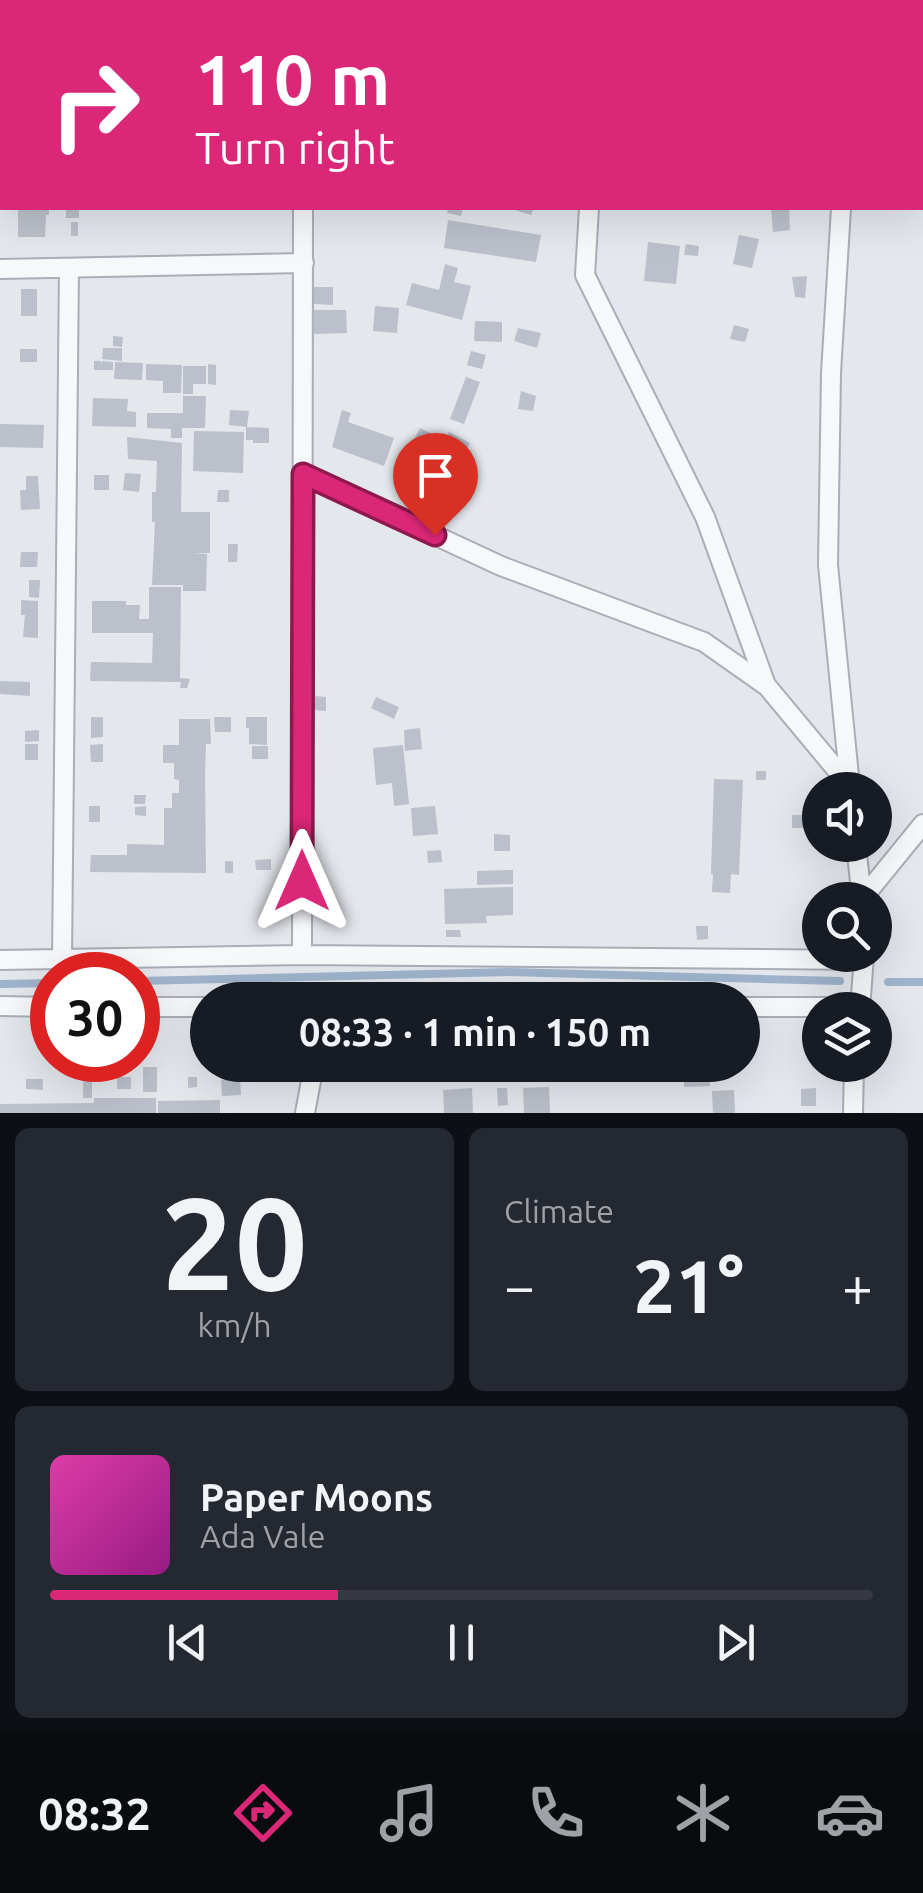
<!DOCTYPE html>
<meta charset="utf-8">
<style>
:root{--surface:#171b24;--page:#242831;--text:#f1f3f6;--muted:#9ea1a6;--line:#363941;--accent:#db2777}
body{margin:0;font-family:Ubuntu,sans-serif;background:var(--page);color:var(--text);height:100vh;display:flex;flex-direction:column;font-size:38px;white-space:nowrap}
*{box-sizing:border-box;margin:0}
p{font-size:32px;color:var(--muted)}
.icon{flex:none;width:55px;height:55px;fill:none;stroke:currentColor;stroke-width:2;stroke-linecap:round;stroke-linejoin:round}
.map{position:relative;height:1113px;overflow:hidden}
.drawer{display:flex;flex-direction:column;gap:15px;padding:15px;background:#0d0f14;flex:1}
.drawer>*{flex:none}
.guide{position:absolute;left:0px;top:0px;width:925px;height:210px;box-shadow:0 10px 40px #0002;background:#db2777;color:#fff;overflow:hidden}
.controls{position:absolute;left:802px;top:772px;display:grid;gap:20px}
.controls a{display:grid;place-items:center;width:90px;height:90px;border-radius:50%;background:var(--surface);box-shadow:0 10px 40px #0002;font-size:50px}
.speed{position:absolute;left:30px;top:952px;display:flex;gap:20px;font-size:50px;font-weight:700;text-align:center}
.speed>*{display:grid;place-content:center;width:130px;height:130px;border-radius:50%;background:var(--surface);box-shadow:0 10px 40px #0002;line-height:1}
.speed .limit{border:15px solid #d22;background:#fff;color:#111}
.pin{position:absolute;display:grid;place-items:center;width:85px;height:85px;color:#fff;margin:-102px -42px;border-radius:50% 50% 50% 0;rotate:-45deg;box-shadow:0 0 10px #0007}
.pin .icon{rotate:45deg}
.me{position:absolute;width:110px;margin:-55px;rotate:0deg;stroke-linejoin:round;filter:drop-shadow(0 0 8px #0008)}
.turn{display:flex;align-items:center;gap:35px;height:210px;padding:0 30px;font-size:45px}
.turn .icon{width:130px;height:130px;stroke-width:2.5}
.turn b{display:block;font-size:70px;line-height:85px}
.big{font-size:75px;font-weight:700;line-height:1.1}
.drawer .card{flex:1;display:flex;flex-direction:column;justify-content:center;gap:15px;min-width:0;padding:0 35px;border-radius:15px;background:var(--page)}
.drawer .dial{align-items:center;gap:0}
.dial b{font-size:130px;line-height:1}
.song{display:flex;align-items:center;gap:30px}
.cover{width:120px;height:120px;border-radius:15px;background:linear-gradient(135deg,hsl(320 70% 55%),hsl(310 70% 35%))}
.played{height:10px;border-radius:5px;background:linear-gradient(90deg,var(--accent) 35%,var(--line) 35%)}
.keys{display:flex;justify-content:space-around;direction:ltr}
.heat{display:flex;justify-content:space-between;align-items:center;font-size:55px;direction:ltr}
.drawer .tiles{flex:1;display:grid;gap:15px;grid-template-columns:1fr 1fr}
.card:last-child{grid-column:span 2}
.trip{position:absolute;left:190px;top:982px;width:570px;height:100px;border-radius:50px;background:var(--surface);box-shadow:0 10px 40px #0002;font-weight:700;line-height:100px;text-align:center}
.menu{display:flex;height:160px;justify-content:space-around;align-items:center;background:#090b0e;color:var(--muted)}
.menu .icon{width:70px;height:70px}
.menu .on{color:var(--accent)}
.menu b{font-size:45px;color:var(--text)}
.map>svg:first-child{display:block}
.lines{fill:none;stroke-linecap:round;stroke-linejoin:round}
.stream{stroke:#9fb4cc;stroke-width:8}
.building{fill:#bbc0ca}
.minor-casing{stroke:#a9aeb7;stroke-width:22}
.minor{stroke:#f7f8fa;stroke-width:18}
.route-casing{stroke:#8e194d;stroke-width:25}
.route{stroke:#db2777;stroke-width:18}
</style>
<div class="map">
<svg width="923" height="1113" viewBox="0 0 923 1113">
<rect width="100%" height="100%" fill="#e4e7ec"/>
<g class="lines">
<path class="stream" d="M138 981 509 972 840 981
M888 982H923
M0 984 52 983"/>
</g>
<path class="building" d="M18 208H49V215H46L45 237H18Z
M66 208H79V218H66Z
M448 208H463L461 216 447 213Z
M508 208H534L531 215Z
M771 208H789L790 230 773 232Z
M448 220 541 235 536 262 444 248Z
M71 222H78V236H71Z
M739 235 759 239 752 268 733 264Z
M648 242 680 246 676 284 644 281Z
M686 244 699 246 698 256 684 255Z
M445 264 458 268 454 282 471 286 462 320 406 305 412 283 439 290Z
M807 276 805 298 795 297 792 277Z
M314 287H333V305L313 304Z
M21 289H37V316H21Z
M375 306 399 308 397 333 373 331Z
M314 310H346L347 333 314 334Z
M475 321 502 322V342L474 341Z
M734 325 749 329 745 342 730 339Z
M518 328 541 333 537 348 514 341Z
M113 336 123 337 122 347 113 346Z
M103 348H122V361L102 359Z
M20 349H37V362H20Z
M471 351 486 355 482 369 467 365Z
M94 361H101L102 367V361L113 362V370H94Z
M115 362 143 363 142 380 114 379Z
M146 364 182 365 181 393H163V381L146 380Z
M208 364 216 365V385L208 384Z
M183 366H206V384H193V394H183Z
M466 377 480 382 464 424 450 419Z
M521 391 536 396 533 411 518 409Z
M183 396H206L205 428H182V438H171V429L147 428V413H183Z
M93 398 128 399 127 411 136 412V427L92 426Z
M230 410 249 411 247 427 229 425Z
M342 410 351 413 348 422 394 438 384 466 332 447Z
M0 424 44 425 43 448 0 447Z
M246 427 269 428V443H253V440H246Z
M420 428 445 440 449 432 470 443 445 491 430 484 427 488 397 472Z
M194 431 244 432 243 473 193 471Z
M127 437 182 443 181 512H210V553H193L207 554 206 591H183V585H152L155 522H152V492H156L157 461 128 459Z
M125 473 141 474 139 492 123 490Z
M94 475H109V490H94Z
M26 476H38L40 509 21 510 20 490H26Z
M218 490H229V502H217Z
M228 544H238L237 562H228Z
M21 552H38L37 567H20Z
M29 580H40L39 598 29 597Z
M149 587H181L180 678 190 679 187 688H180L181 682 90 681 91 662 152 663 153 633H92V601H126V605H140L139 619H149Z
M21 600 38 601V638L23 637 25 615H21Z
M0 681 30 682V696L0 694Z
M315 696 326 697V711L314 710Z
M376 697 399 707 394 719 371 708Z
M91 717H103V737L91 738Z
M214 717H231V732H215Z
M246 717H267V745L249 744V728H246Z
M179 719H210L211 744H206L205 774 206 873 90 872 91 855H127V844L164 845V808H172V793H179V780L174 779V763H163V745H179Z
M420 728 422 749 405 751 404 730Z
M39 730V741L25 742V731Z
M25 744H38V760H25Z
M103 744V762H91L90 745Z
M403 745 409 804 394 806 392 783 376 785 373 748Z
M252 746H268V759H252Z
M756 771H766V780H756Z
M714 779 743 780 739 875 731 874 730 893 712 892 713 874H711Z
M134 795H146L145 804H134Z
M89 806H100V822H89Z
M146 806V816L135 815V807Z
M435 806 438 834 413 836 411 808Z
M792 815H804L803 828H792Z
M494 834 510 835V851H494Z
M441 850 442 862 428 863 427 851Z
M271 859V870H256L255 860Z
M225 861H233V873H225Z
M513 870V884L477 885V871Z
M513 887V915L486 916 487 923 445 924 444 889Z
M696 926H708V939L697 940Z
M446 930H460L461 937H446Z
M139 1024H157L156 1041 139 1040Z
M222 1065H246V1077H222Z
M684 1065H710V1086L684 1087Z
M143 1067H157V1092H143Z
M117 1077H131V1089H117Z
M188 1077H197V1087L188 1088Z
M26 1079H43V1090L26 1089Z
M240 1079 241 1095 222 1096 221 1080Z
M83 1080H92V1098H83Z
M549 1087 550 1113H524L523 1088Z
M472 1088 473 1113H444L443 1090Z
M497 1088H507L508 1105 498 1106Z
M816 1088V1106H801V1089Z
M734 1090 735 1113H713L712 1091Z
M94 1098H156V1113H0V1104L94 1103Z
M220 1100V1113H158V1101Z"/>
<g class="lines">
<g class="minor-casing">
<path id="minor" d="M300 0V2
M849 0V2
M570 2V0
M922 130H923
M589 208 585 275 705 517 766 685 850 786
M841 208 831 373 828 565 850 786
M0 269 304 263
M303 474 501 566 704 642 765 685
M856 845 862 900
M862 899 923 824
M302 955 303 208
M0 960 302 955 864 960
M62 960 69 268
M0 1006 52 1007
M138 1007H208
M742 1007H860
M860 1010 864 955
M305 1113 314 1065
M853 1113 854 1065"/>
</g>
<use href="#minor" class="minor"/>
</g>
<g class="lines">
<g class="route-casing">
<path id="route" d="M302 881 303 474 435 535"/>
</g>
<use href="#route" class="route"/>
</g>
</svg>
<div class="controls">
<a><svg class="icon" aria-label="sound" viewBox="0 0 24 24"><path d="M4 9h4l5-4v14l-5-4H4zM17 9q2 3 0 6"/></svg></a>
<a><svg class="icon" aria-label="search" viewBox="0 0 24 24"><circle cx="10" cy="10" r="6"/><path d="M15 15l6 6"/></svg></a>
<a><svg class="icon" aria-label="layers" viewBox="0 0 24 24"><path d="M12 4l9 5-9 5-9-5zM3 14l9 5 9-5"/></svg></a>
</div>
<div class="speed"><div class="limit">30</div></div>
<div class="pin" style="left:435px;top:535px;background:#d93025"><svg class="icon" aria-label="arrive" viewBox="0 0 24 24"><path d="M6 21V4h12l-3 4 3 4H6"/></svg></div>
<svg class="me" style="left:302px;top:881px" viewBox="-20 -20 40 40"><path d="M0-17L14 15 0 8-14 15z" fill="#db2777" stroke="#fff" stroke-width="4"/></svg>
<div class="trip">08:33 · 1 min · 150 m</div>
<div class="guide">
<div class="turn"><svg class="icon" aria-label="right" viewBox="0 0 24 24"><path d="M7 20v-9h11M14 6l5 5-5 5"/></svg><div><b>110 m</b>Turn right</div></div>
</div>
</div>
<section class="drawer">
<div class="tiles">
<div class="card dial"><b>20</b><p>km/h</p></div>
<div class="card"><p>Climate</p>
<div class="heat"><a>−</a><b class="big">21°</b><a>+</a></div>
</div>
<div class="card">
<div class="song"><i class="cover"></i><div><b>Paper Moons</b><p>Ada Vale</p></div></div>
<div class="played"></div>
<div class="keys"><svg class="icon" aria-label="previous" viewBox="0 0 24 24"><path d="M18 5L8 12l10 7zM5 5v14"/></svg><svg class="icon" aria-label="pause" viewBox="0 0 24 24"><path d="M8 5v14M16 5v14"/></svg><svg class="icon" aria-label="next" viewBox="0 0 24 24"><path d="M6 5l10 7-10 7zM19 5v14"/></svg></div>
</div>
</div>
</section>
<nav class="menu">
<b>08:32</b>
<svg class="icon on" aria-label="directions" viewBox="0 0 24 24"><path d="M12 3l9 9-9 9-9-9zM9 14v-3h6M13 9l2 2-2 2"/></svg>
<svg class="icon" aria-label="music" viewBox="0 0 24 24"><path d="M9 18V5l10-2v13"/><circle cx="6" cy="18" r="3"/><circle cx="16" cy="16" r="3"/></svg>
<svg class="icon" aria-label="phone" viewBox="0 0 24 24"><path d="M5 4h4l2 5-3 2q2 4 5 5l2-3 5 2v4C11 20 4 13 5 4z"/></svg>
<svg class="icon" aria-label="climate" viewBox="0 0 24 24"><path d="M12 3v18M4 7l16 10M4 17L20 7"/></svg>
<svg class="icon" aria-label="car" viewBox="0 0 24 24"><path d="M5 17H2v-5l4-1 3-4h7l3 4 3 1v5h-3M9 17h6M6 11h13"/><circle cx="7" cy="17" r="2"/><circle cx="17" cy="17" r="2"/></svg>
</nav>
